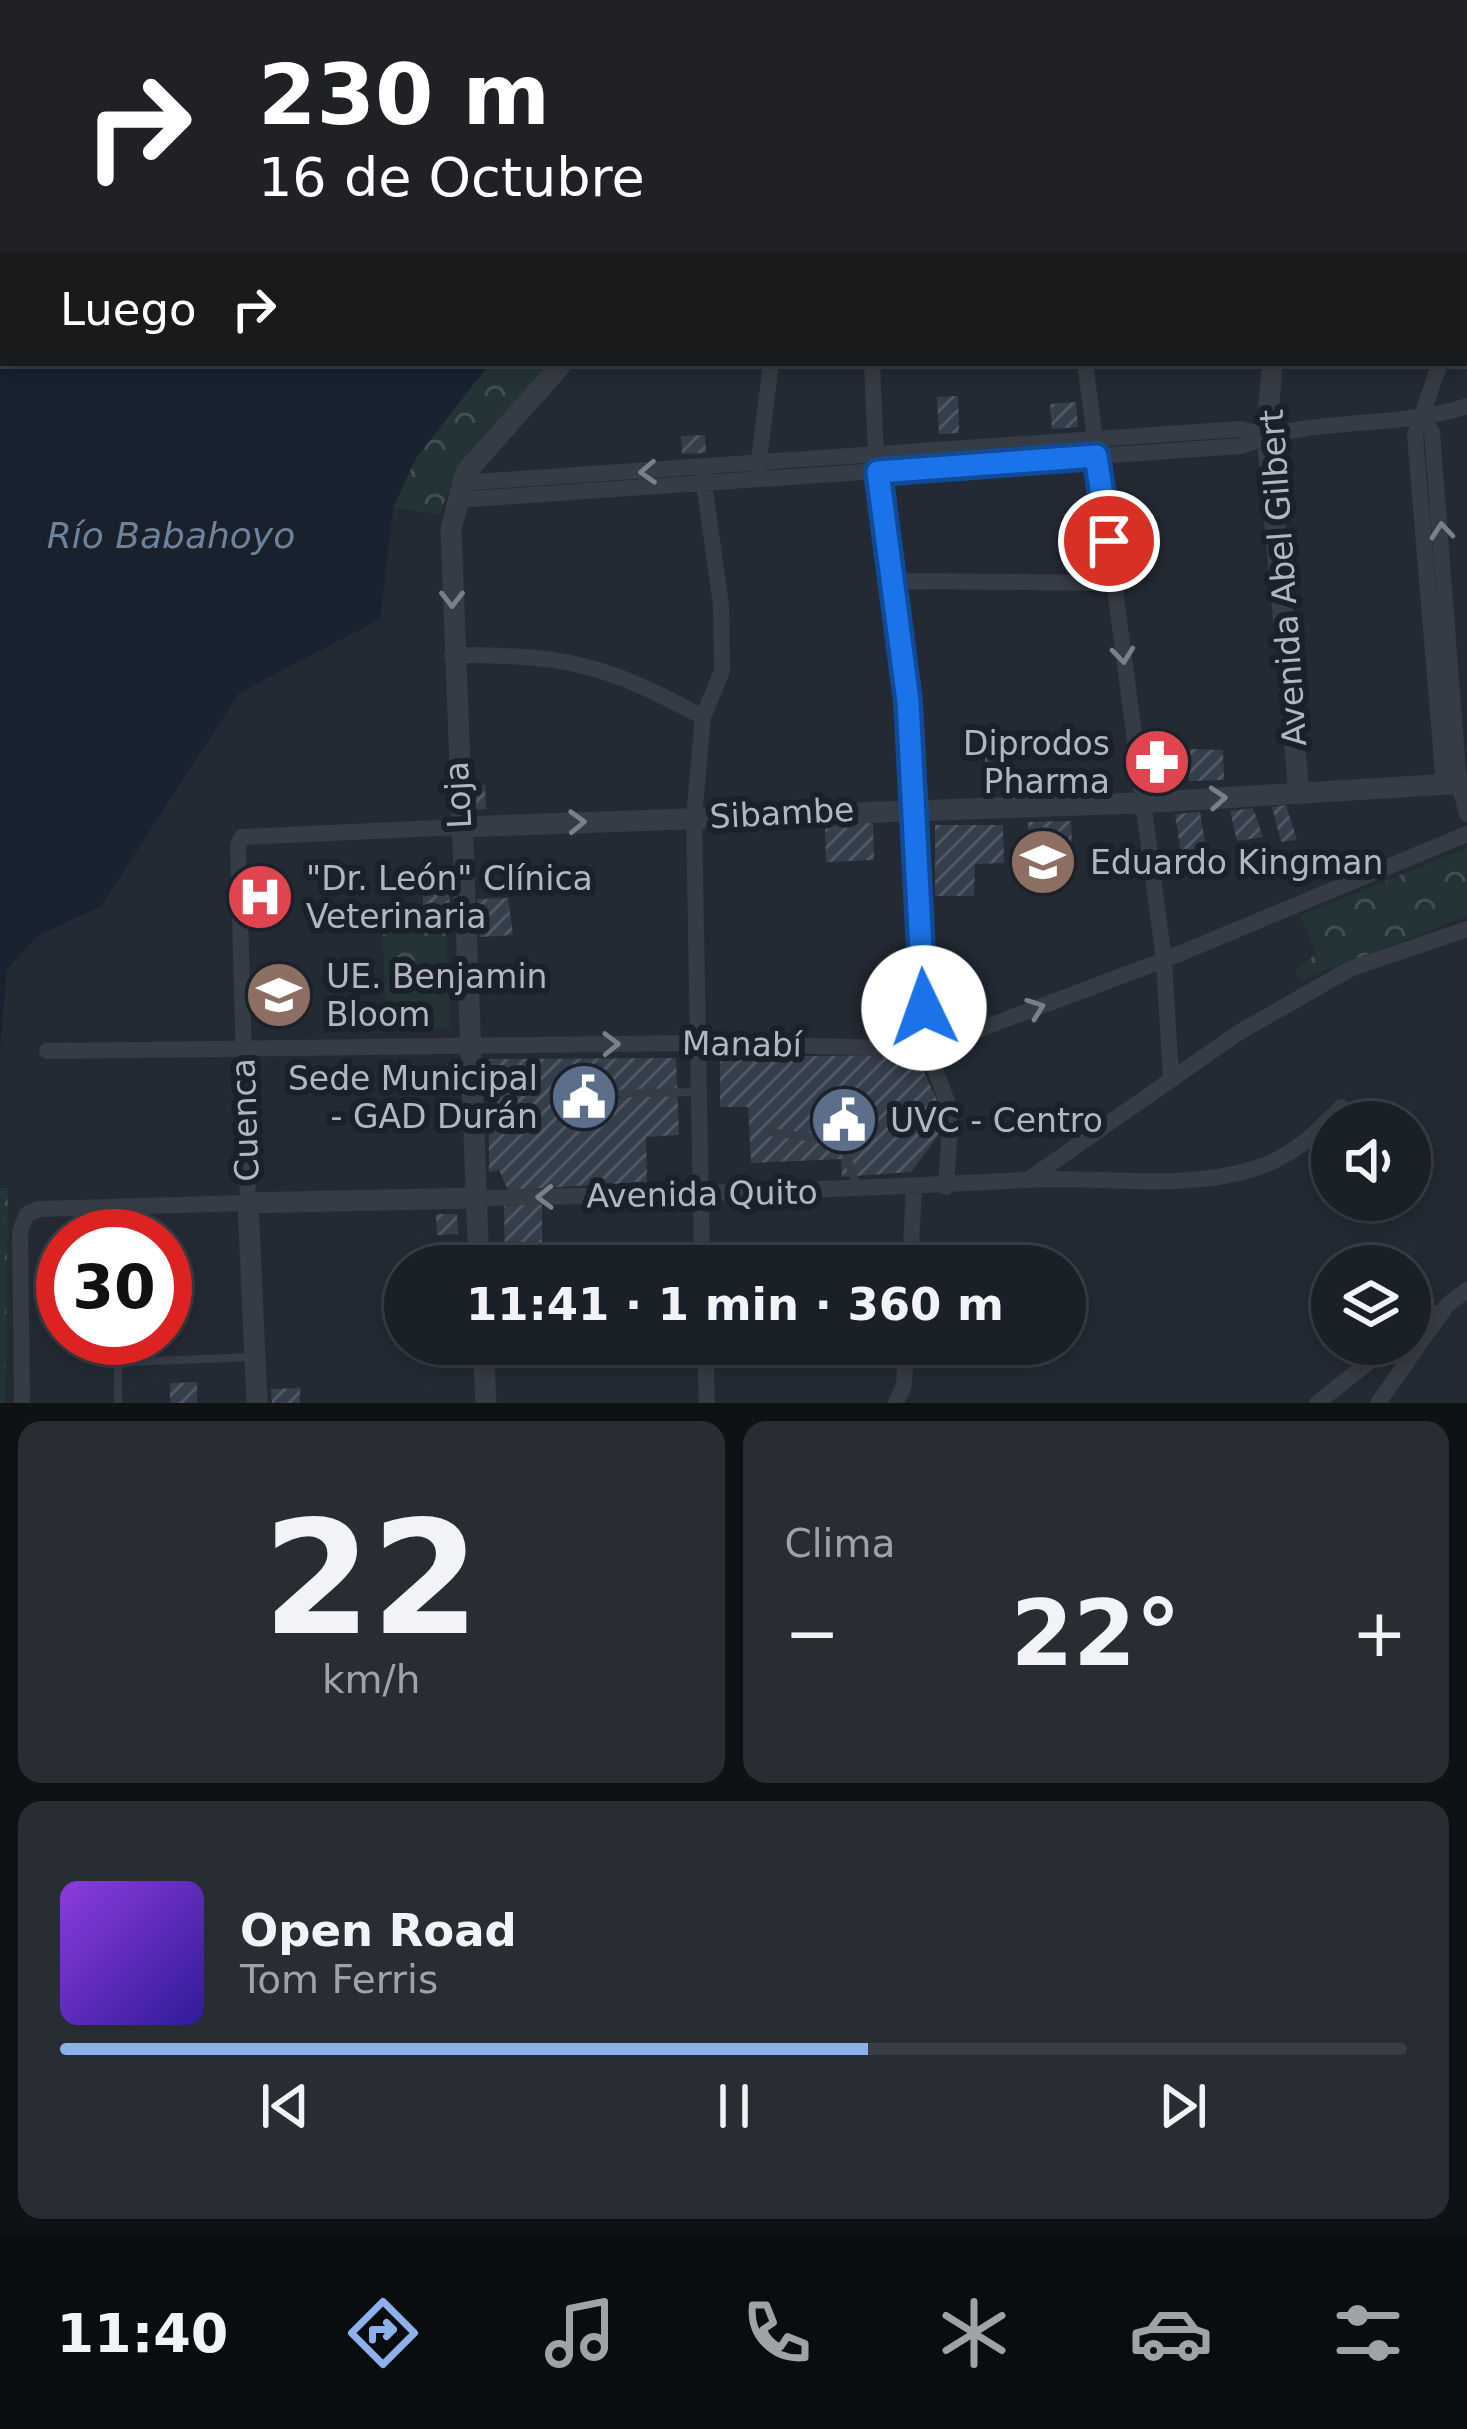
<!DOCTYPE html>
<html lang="es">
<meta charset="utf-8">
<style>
:root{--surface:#1a2027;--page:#272d33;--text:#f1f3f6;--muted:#9fa3a7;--line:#383e44;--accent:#8db1ea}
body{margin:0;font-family:"DejaVu Sans",sans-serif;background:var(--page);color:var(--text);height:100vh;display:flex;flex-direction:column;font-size:45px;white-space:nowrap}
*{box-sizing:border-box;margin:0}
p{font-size:39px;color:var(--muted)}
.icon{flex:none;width:66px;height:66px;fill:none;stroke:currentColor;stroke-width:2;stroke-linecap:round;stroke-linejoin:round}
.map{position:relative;height:1403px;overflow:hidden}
.panel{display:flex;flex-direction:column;gap:18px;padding:18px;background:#0e1215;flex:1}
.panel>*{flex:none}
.banner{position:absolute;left:0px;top:0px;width:1467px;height:366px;box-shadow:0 6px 18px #0003,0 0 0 3px var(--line);background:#202124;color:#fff;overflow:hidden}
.controls{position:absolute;left:1311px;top:1101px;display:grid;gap:24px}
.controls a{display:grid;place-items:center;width:120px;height:120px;border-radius:50%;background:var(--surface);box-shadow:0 6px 18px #0003,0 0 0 3px var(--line);font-size:60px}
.speed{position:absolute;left:36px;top:1209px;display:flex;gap:24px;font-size:60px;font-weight:700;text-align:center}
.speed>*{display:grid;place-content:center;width:156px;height:156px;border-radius:50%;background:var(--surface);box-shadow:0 6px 18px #0003,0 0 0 3px var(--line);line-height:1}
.speed .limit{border:18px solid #d22;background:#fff;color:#111}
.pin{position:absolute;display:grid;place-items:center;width:102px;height:102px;color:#fff;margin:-51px;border:6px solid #fff;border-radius:50%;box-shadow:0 3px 12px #0007}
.me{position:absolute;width:132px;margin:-66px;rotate:357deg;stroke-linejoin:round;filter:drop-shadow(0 0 9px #0008)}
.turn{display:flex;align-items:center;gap:42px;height:252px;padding:0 60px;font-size:54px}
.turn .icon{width:156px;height:156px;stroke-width:2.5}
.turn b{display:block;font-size:84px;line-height:102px}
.then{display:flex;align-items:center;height:114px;padding:0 60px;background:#0003;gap:24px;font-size:45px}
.big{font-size:90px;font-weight:700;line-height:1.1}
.panel .widget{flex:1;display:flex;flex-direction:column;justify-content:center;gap:18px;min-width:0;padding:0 42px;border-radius:24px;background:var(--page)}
.panel .dial{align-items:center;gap:0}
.dial b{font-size:156px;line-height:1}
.song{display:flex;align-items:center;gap:36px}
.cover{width:144px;height:144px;border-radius:18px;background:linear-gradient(135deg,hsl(270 70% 55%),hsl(250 70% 35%))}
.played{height:12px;border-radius:6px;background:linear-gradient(90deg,var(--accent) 60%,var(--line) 60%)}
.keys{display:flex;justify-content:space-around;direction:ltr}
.heat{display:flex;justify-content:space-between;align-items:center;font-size:66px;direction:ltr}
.panel .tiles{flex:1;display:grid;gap:18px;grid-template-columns:1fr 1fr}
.widget:last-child{grid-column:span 2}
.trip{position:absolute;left:384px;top:1245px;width:702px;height:120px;border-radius:60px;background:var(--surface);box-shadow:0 6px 18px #0003,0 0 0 3px var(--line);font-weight:700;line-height:120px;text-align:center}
.menu{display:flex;height:192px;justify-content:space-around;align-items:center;background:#0a0d10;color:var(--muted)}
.menu .icon{width:84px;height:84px}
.menu .selected{color:var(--accent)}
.menu b{font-size:54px;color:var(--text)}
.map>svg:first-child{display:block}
.park{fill:url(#park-crowns)}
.water{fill:#182230}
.building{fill:url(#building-hatch)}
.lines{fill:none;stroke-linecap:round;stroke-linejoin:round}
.service{stroke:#363c45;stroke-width:8}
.minor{stroke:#363c45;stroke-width:16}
.tertiary{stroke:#363c45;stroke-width:21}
.oneway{stroke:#79808a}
.route-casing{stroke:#114b97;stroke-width:30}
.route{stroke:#1a73e8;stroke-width:21}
.labels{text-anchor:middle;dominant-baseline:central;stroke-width:12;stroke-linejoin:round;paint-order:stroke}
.street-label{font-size:33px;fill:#b0b7c2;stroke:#1b212a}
.poi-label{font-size:33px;fill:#b0b7c2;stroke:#1b212a;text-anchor:start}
.water-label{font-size:36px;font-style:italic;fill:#6d829d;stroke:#1b212a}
</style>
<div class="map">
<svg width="1467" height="1403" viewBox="0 0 1467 1403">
<defs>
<pattern id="park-crowns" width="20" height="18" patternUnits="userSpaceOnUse" patternTransform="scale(3)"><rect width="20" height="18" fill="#243436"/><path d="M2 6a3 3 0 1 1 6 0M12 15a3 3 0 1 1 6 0" fill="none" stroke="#414f51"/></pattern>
<pattern id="building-hatch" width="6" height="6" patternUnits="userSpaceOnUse" patternTransform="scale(3)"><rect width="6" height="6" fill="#353e4b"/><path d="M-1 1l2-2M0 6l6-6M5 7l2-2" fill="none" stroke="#505863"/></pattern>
</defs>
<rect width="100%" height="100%" fill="#232a34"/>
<path class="park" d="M490 363H550L459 468 439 514 393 508 396 484Z
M1467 848V916L1300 980 1295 971 1317 953 1300 916Z
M445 920 450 1027 387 1030 382 923Z
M0 1188H8L5 1403H0Z"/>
<path class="water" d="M0 0H682L3 3V363H490L416 458 393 508 380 619 239 693 101 906 38 936 7 969 0 1049Z"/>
<path class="building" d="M958 396 959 433 939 434 937 397Z
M1076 402 1078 427 1052 429 1050 404Z
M705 435 706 453 682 454 681 436Z
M1165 746 1166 777 1149 778 1147 748Z
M1188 749 1223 750 1224 780 1189 781Z
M985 756H1008L1009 788 986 789Z
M485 785 486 809 471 810 470 786Z
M1286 805 1297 840 1281 842 1272 807Z
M1253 808 1263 837 1237 841 1230 811Z
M1200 812 1208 859 1182 861 1175 814Z
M1071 821 1072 844 1056 845 1057 879 1030 881 1028 822Z
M873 822 874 860 826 862 825 824Z
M935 825H1003L1004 863 975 864 974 896H935Z
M449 885 450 915 423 916V886Z
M508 898 513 935 480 937 477 899Z
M916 1055 938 1102 940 1133 911 1172 842 1177 841 1159 751 1163 748 1107H720V1057Z
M676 1058 679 1135 646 1137 647 1182 508 1190 499 1170 489 1172V1059Z
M542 1204V1256L505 1258 504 1206Z
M436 1214H457L458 1234 437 1235Z
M197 1382V1403H170V1383Z
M300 1388V1403H272L271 1389Z"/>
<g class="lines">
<path class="service" d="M603 1094 697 1092
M768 1132 841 1141 858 1188
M118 1403V1366L128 1362 253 1357"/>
<path class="minor" d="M1052 0V3
M865 3 866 0
M936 3 937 0
M1154 3V0
M1373 3 1374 0
M1464 53 1467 54
M1464 282 1467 272
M872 363 876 455 907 701 927 1049 948 1104 950 1126 946 1187
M1085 363 1164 960 1171 1079
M1440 363 1415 435 1444 785
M1423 420 1432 432 1459 784 1467 814
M757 475 771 363
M460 483 1240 429 1266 435
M456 500 1242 446C1311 415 1395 430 1467 406
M896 581 1115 583
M452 655C565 655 603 663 703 717
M47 1051 698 1043 927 1049 1164 960 1467 834
M1029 1179 1238 1033 1350 969 1467 929
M476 1198C659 1195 842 1190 1025 1180 1102 1175 1178 1192 1253 1169 1292 1157 1313 1136 1341 1107
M702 1266 694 817 703 717 722 671 721 605 703 476
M910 1266 914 1188
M1410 1332 1436 1313
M705 1344 707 1403
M22 1403 20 1231 27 1214 39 1209 248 1203 238 845 242 837 460 827
M896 1403 904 1385 906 1344
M1317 1403 1392 1344
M1378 1403 1447 1305 1467 1290"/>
<path class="tertiary" d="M1284 0 1291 3
M751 3 752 0
M1306 3 1308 0
M1272 363 1267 435 1299 793
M460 827 1139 803 1467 783
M479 1266 451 529 466 472 563 363
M483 1344 486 1403
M257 1403 248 1203 476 1198"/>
</g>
<defs><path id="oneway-chevron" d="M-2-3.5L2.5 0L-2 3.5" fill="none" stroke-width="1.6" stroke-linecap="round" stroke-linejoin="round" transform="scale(3)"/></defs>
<g class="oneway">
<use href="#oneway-chevron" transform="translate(648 472) rotate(177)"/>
<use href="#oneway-chevron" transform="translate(1442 531) rotate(-95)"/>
<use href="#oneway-chevron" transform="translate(452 599) rotate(90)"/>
<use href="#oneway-chevron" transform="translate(1123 655) rotate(84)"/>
<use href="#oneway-chevron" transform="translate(1218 798) rotate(-4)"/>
<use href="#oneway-chevron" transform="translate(577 822) rotate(-2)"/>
<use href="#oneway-chevron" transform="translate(1036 1008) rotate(-20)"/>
<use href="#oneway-chevron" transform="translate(611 1044) rotate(-1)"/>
<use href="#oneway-chevron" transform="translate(545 1197) rotate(179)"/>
</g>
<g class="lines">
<g class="route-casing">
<path id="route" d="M924 1008 908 701 878 472 1096 456 1109 541"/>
</g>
<use href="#route" class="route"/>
</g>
<defs>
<g id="pharmacy-disc" transform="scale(3.45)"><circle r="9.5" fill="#e0444e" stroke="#1b212a"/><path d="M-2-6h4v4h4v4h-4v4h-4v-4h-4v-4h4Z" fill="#fff"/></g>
<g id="school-disc" transform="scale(3.45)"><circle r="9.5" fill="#8d6e63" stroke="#1b212a"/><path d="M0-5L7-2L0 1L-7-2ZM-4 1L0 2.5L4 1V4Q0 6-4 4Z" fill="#fff"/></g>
<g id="hospital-disc" transform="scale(3.45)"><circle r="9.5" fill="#e0444e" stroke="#1b212a"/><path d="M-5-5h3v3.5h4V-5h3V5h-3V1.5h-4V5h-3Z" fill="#fff"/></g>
<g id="civic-disc" transform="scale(3.45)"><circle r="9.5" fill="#5c6f8a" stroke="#1b212a"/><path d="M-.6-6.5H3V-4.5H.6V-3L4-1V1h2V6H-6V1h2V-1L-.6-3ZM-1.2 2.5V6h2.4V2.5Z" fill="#fff"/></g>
</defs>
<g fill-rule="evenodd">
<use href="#pharmacy-disc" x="1157" y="762"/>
<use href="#school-disc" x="1043" y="862"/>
<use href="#hospital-disc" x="260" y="897"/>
<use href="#school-disc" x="279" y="995"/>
<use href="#civic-disc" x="584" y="1097"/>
<use href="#civic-disc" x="844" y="1120"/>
</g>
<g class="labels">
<g class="street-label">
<text transform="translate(1283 578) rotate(-94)">Avenida Abel Gilbert</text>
<text transform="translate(458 795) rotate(-93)">Loja</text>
<text transform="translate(782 813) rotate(-3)">Sibambe</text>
<text transform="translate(742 1044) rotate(1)">Manabí</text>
<text transform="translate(245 1120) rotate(-92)">Cuenca</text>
<text transform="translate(702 1194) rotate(-1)">Avenida Quito</text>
</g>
<g class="poi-label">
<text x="1110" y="743" text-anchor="end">Diprodos<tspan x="1110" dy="38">Pharma</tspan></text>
<text x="1090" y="862">Eduardo Kingman</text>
<text x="306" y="878">"Dr. León" Clínica<tspan x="306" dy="38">Veterinaria</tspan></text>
<text x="326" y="976">UE. Benjamin<tspan x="326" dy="38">Bloom</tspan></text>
<text x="538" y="1078" text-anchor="end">Sede Municipal<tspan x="538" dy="38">- GAD Durán</tspan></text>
<text x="890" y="1120">UVC - Centro</text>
</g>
<g class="water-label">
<text x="171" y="535">Río Babahoyo</text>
</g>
</g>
</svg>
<div class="controls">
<a><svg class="icon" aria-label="sound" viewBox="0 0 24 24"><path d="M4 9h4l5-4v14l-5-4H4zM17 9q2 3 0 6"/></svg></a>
<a><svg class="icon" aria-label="layers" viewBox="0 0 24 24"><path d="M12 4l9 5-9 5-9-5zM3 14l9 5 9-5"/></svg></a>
</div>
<div class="speed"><div class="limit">30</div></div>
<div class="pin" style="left:1109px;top:541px;background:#d93025"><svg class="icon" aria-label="arrive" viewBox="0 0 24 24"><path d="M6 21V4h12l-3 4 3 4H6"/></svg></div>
<svg class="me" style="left:924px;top:1008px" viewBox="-20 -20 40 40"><circle r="19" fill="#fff"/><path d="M0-13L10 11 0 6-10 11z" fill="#1a73e8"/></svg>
<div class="trip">11:41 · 1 min · 360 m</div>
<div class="banner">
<div class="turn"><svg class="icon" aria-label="right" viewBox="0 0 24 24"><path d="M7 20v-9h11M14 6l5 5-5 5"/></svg><div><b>230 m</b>16 de Octubre</div></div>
<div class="then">Luego<svg class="icon" aria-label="right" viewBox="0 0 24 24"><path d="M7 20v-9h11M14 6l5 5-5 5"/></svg></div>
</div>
</div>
<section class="panel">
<div class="tiles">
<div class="widget dial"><b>22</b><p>km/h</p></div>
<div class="widget"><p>Clima</p>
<div class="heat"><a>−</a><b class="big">22°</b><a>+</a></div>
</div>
<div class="widget">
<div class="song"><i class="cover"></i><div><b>Open Road</b><p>Tom Ferris</p></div></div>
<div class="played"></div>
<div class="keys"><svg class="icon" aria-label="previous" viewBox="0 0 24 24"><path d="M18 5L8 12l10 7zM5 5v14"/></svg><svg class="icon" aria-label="pause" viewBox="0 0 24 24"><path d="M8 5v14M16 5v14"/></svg><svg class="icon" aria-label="next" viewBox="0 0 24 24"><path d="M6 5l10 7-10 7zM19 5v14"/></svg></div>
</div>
</div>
</section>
<nav class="menu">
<b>11:40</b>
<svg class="icon selected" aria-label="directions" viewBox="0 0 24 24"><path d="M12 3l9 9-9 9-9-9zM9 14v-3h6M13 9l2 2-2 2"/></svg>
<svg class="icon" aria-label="music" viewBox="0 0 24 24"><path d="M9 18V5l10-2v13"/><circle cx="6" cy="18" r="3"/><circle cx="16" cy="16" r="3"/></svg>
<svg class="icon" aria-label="phone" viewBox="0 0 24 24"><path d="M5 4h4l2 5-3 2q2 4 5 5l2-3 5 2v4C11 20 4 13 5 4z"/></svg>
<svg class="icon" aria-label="climate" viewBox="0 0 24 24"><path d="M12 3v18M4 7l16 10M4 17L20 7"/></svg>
<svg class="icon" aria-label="car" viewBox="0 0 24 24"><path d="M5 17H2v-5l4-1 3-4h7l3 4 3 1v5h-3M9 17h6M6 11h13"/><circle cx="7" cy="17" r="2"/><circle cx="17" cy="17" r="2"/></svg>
<svg class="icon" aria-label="filters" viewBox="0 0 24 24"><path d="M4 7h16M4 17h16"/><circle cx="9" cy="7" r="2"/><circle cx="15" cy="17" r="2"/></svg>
</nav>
